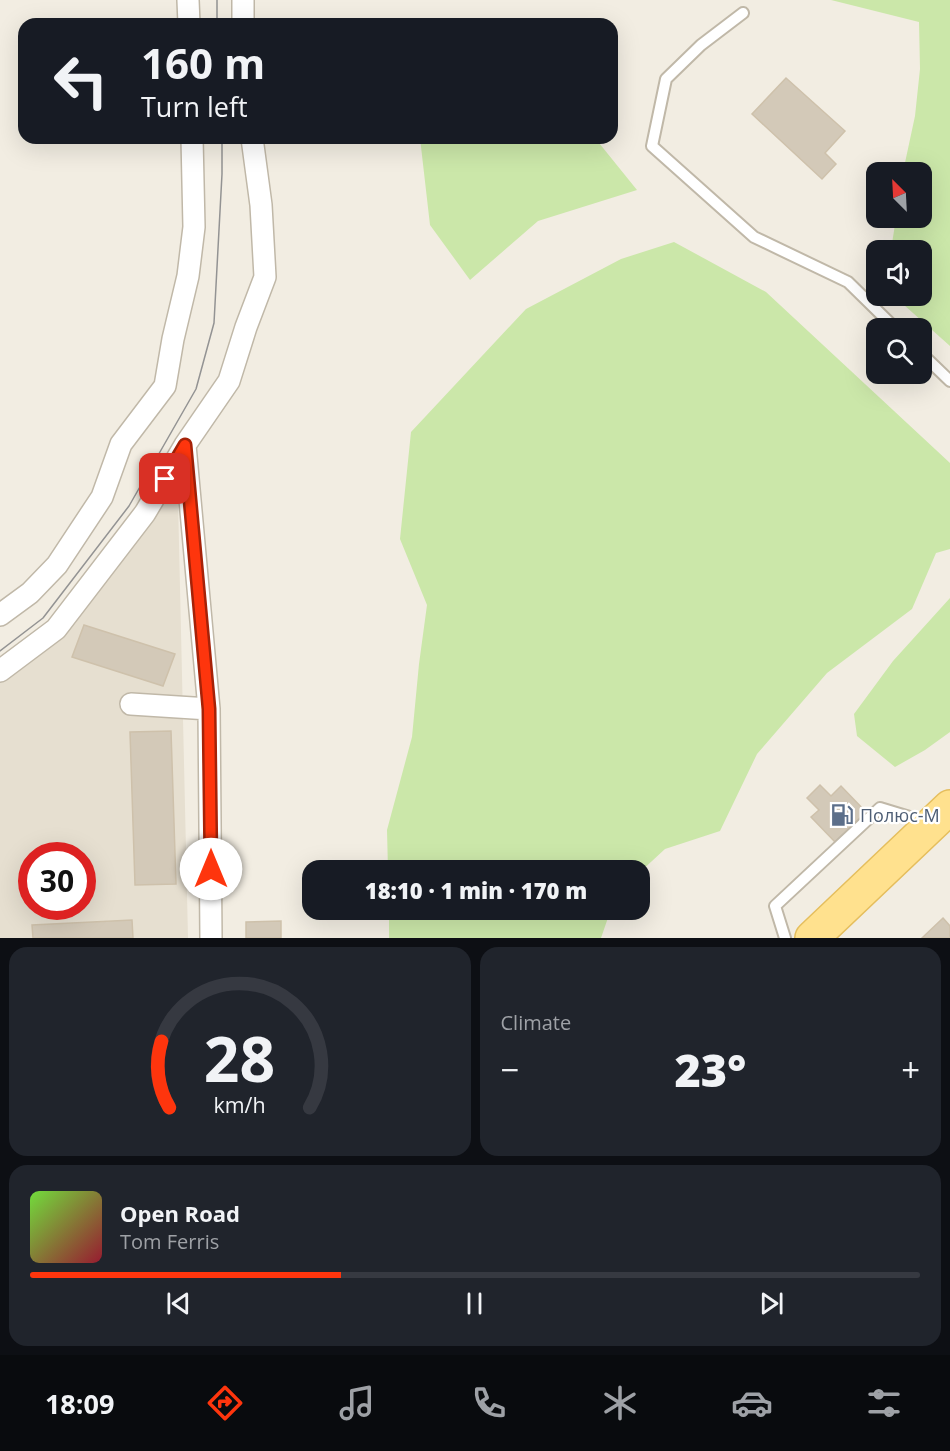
<!DOCTYPE html>
<meta charset="utf-8">
<style>
:root{--surface:#171b24;--page:#20242c;--text:#f1f3f6;--muted:#9ea1a6;--line:#363941;--accent:#fe350d}
body{margin:0;font-family:"Open Sans",sans-serif;background:var(--page);color:var(--text);height:100vh;display:flex;flex-direction:column;font-size:22px;white-space:nowrap}
*{box-sizing:border-box;margin:0}
p{font-size:20px;color:var(--muted)}
.icon{flex:none;width:33px;height:33px;fill:none;stroke:currentColor;stroke-width:2;stroke-linecap:round;stroke-linejoin:round}
.map{position:relative;height:938px;overflow:hidden}
.drawer{display:flex;flex-direction:column;gap:9px;padding:9px;background:#0d0f14;flex:1}
.drawer>*{flex:none}
.guide{position:absolute;left:18px;top:18px;width:600px;height:126px;border-radius:18px;box-shadow:0 6px 24px #0002;background:#171b24;color:var(--text);overflow:hidden}
.needle{width:39px;rotate:336deg}
.tools{position:absolute;left:866px;top:162px;display:grid;gap:12px}
.tools a{display:grid;place-items:center;width:66px;height:66px;border-radius:12px;background:var(--surface);box-shadow:0 6px 24px #0002;font-size:30px}
.speed{position:absolute;left:18px;top:842px;display:flex;gap:12px;font-size:30px;font-weight:700;text-align:center}
.speed>*{display:grid;place-content:center;width:78px;height:78px;border-radius:50%;background:var(--surface);box-shadow:0 6px 24px #0002;line-height:1}
.speed .limit{border:9px solid #d22;background:#fff;color:#111}
.pin{position:absolute;display:grid;place-items:center;width:51px;height:51px;color:#fff;margin:-26px;border-radius:12px;box-shadow:0 3px 9px #0006}
.me{position:absolute;width:66px;margin:-33px;rotate:0deg;stroke-linejoin:round;filter:drop-shadow(0 0 4px #0008)}
.turn{display:flex;align-items:center;gap:21px;height:126px;padding:0 24px;font-size:27px}
.turn .icon{width:78px;height:78px;stroke-width:2.5}
.turn b{display:block;font-size:42px;line-height:51px}
.big{font-size:45px;font-weight:800;line-height:1.1}
.drawer .widget{flex:1;display:flex;flex-direction:column;justify-content:center;gap:9px;min-width:0;padding:0 21px;border-radius:18px;background:var(--page)}
.drawer .dial{align-items:center;gap:0}
.dial svg{height:156px;overflow:visible;fill:none;stroke:var(--line);stroke-width:7;stroke-linecap:round;text-anchor:middle}
.dial text{fill:var(--text);stroke:none}
.song{display:flex;align-items:center;gap:18px}
.cover{width:72px;height:72px;border-radius:9px;background:linear-gradient(135deg,hsl(100 70% 55%),hsl(350 70% 35%))}
.played{height:6px;border-radius:3px;background:linear-gradient(90deg,var(--accent) 35%,var(--line) 35%)}
.keys{display:flex;justify-content:space-around;direction:ltr}
.heat{display:flex;justify-content:space-between;align-items:center;font-size:33px;direction:ltr}
.drawer .tiles{flex:1;display:grid;gap:9px;grid-template-columns:1fr 1fr}
.widget:last-child{grid-column:span 2}
.trip{position:absolute;left:302px;top:860px;width:348px;height:60px;border-radius:18px;background:var(--surface);box-shadow:0 6px 24px #0002;font-weight:800;line-height:60px;text-align:center}
.tab-bar{display:flex;height:96px;justify-content:space-around;align-items:center;background:#090b0e;color:var(--muted)}
.tab-bar .icon{width:42px;height:42px}
.tab-bar .active{color:var(--accent)}
.tab-bar b{font-size:27px;color:var(--text)}
.map>svg:first-child{display:block}
.residential{fill:#e6dfd0;fill-rule:evenodd}
.green{fill:#cbe7a9}
.building{fill:#d3c9b8;stroke:#cec1ab;stroke-width:1.5}
.lines{fill:none;stroke-linecap:round;stroke-linejoin:round}
.lane-casing{stroke:#c0b8a8;stroke-width:14}
.street-casing{stroke:#c0b8a8;stroke-width:24}
.primary-casing{stroke:#e5be5d;stroke-width:36}
.lane{stroke:#fff;stroke-width:10}
.street{stroke:#fff;stroke-width:21}
.primary{stroke:#ffe18e;stroke-width:33}
.tram{stroke:#939393;stroke-width:1.5}
.route-casing{stroke:#a52208;stroke-width:15}
.route{stroke:#fe350d;stroke-width:10}
.labels{text-anchor:middle;dominant-baseline:central;stroke-width:4.5;stroke-linejoin:round;paint-order:stroke}
.service-label{font-size:18px;fill:#4e5e75;stroke:#fff;text-anchor:start}
</style>
<div class="map">
<svg width="950" height="938" viewBox="0 0 950 938">
<rect width="100%" height="100%" fill="#f2ede2"/>
<path class="residential" d="M177 456 188 938H0V664L43 632ZM32 855H82V906H32Z"/>
<path class="green" d="M831 0H950V346L904 305 899 296H921V250H891L896 218H921V172H903L915 116 920 69 919 22Z
M420 138H595L637 190 538 221 470 280 430 225Z
M674 242 766 292 950 463V549L936 553 912 609 827 673 757 754 720 831 665 849 639 873V870H388L387 830 412 737 419 664 427 605 400 539 411 432 526 309 621 259Z
M950 598V732L925 750 895 767 857 736 854 714 893 661Z
M389 909H611L601 938H389Z"/>
<path class="building" d="M786 78 845 131 825 153 836 164 822 179 752 114Z
M84 625 175 654 163 686 72 657Z
M171 731 176 884 135 885 130 732Z
M820 785 831 796 841 786 866 812 835 842 811 817 819 810 807 798Z
M943 918 950 926V938H922Z
M132 920 133 938H33L32 925Z
M281 921V938H246V922Z"/>
<g class="lines">
<g class="lane-casing">
<path id="lane" d="M743 13 701 45 666 79 652 146 754 237 848 282 895 328
M921 353 950 381
M785 938 775 906 880 808 926 822"/>
</g>
<g class="street-casing">
<path id="street" d="M188 0 189 24
M243 0V24
M185 445 209 709 211 938
M0 615 30 593 57 565 102 497 121 444 165 386 173 339 188 276 194 227 192 138
M0 671 56 629 145 513 185 445 229 381 246 327 265 277 261 205 252 138
M131 704 209 709"/>
</g>
<g class="primary-casing">
<path id="primary" d="M812 938 950 807"/>
</g>
<use href="#lane" class="lane"/>
<use href="#street" class="street"/>
<use href="#primary" class="primary"/>
<path class="tram" d="M217 0V24
M0 651 43 618 129 506 196 389 214 323 222 174V138"/>
</g>
<g class="lines">
<g class="route-casing">
<path id="route" d="M165 479 185 445 209 709 211 869"/>
</g>
<use href="#route" class="route"/>
</g>
<defs>
<g id="fuel-bare" transform="scale(1.8)"><path d="M-5.5-6h7V0h2V4h1.3V-2.5L3-4.5l.8-.8L6-3V5H2.5V1h-1V6h-7ZM-4.2-4.7v3.2H.2V-4.7Z" fill="#5c6f8a" stroke="#fff" stroke-width="2.5" paint-order="stroke"/></g>
</defs>
<g fill-rule="evenodd">
<use href="#fuel-bare" x="842" y="815"/>
</g>
<g class="labels">
<g class="service-label">
<text x="860" y="815">Полюс-М</text>
</g>
</g>
</svg>
<div class="tools">
<a><svg class="needle" viewBox="-14 -14 28 28"><path d="M0-13l5 13h-10z" fill="#e53935"/><path d="M0 13l5-13h-10z" fill="#9ea1a6"/></svg></a>
<a><svg class="icon" aria-label="sound" viewBox="0 0 24 24"><path d="M4 9h4l5-4v14l-5-4H4zM17 9q2 3 0 6"/></svg></a>
<a><svg class="icon" aria-label="search" viewBox="0 0 24 24"><circle cx="10" cy="10" r="6"/><path d="M15 15l6 6"/></svg></a>
</div>
<div class="speed"><div class="limit">30</div></div>
<div class="pin" style="left:165px;top:479px;background:#d93025"><svg class="icon" aria-label="arrive" viewBox="0 0 24 24"><path d="M6 21V4h12l-3 4 3 4H6"/></svg></div>
<svg class="me" style="left:211px;top:869px" viewBox="-20 -20 40 40"><circle r="19" fill="#fff"/><path d="M0-13L10 11 0 6-10 11z" fill="#fe350d"/></svg>
<div class="trip">18:10 · 1 min · 170 m</div>
<div class="guide">
<div class="turn"><svg class="icon" aria-label="left" viewBox="0 0 24 24"><path d="M17 20v-9H6M10 6l-5 5 5 5"/></svg><div><b>160 m</b>Turn left</div></div>
</div>
</div>
<section class="drawer">
<div class="tiles">
<div class="widget dial"><svg viewBox="0 0 100 80">
<path d="M14 69A42 42 0 1 1 86 69"/>
<path d="M14 69A42 42 0 0 1 10 35" stroke="#fe350d"/>
<text x="50" y="56" font-size="32" font-weight="700">28</text>
<text x="50" y="72" font-size="11">km/h</text>
</svg></div>
<div class="widget"><p>Climate</p>
<div class="heat"><a>−</a><b class="big">23°</b><a>+</a></div>
</div>
<div class="widget">
<div class="song"><i class="cover"></i><div><b>Open Road</b><p>Tom Ferris</p></div></div>
<div class="played"></div>
<div class="keys"><svg class="icon" aria-label="previous" viewBox="0 0 24 24"><path d="M18 5L8 12l10 7zM5 5v14"/></svg><svg class="icon" aria-label="pause" viewBox="0 0 24 24"><path d="M8 5v14M16 5v14"/></svg><svg class="icon" aria-label="next" viewBox="0 0 24 24"><path d="M6 5l10 7-10 7zM19 5v14"/></svg></div>
</div>
</div>
</section>
<nav class="tab-bar">
<b>18:09</b>
<svg class="icon active" aria-label="directions" viewBox="0 0 24 24"><path d="M12 3l9 9-9 9-9-9zM9 14v-3h6M13 9l2 2-2 2"/></svg>
<svg class="icon" aria-label="music" viewBox="0 0 24 24"><path d="M9 18V5l10-2v13"/><circle cx="6" cy="18" r="3"/><circle cx="16" cy="16" r="3"/></svg>
<svg class="icon" aria-label="phone" viewBox="0 0 24 24"><path d="M5 4h4l2 5-3 2q2 4 5 5l2-3 5 2v4C11 20 4 13 5 4z"/></svg>
<svg class="icon" aria-label="climate" viewBox="0 0 24 24"><path d="M12 3v18M4 7l16 10M4 17L20 7"/></svg>
<svg class="icon" aria-label="car" viewBox="0 0 24 24"><path d="M5 17H2v-5l4-1 3-4h7l3 4 3 1v5h-3M9 17h6M6 11h13"/><circle cx="7" cy="17" r="2"/><circle cx="17" cy="17" r="2"/></svg>
<svg class="icon" aria-label="filters" viewBox="0 0 24 24"><path d="M4 7h16M4 17h16"/><circle cx="9" cy="7" r="2"/><circle cx="15" cy="17" r="2"/></svg>
</nav>
